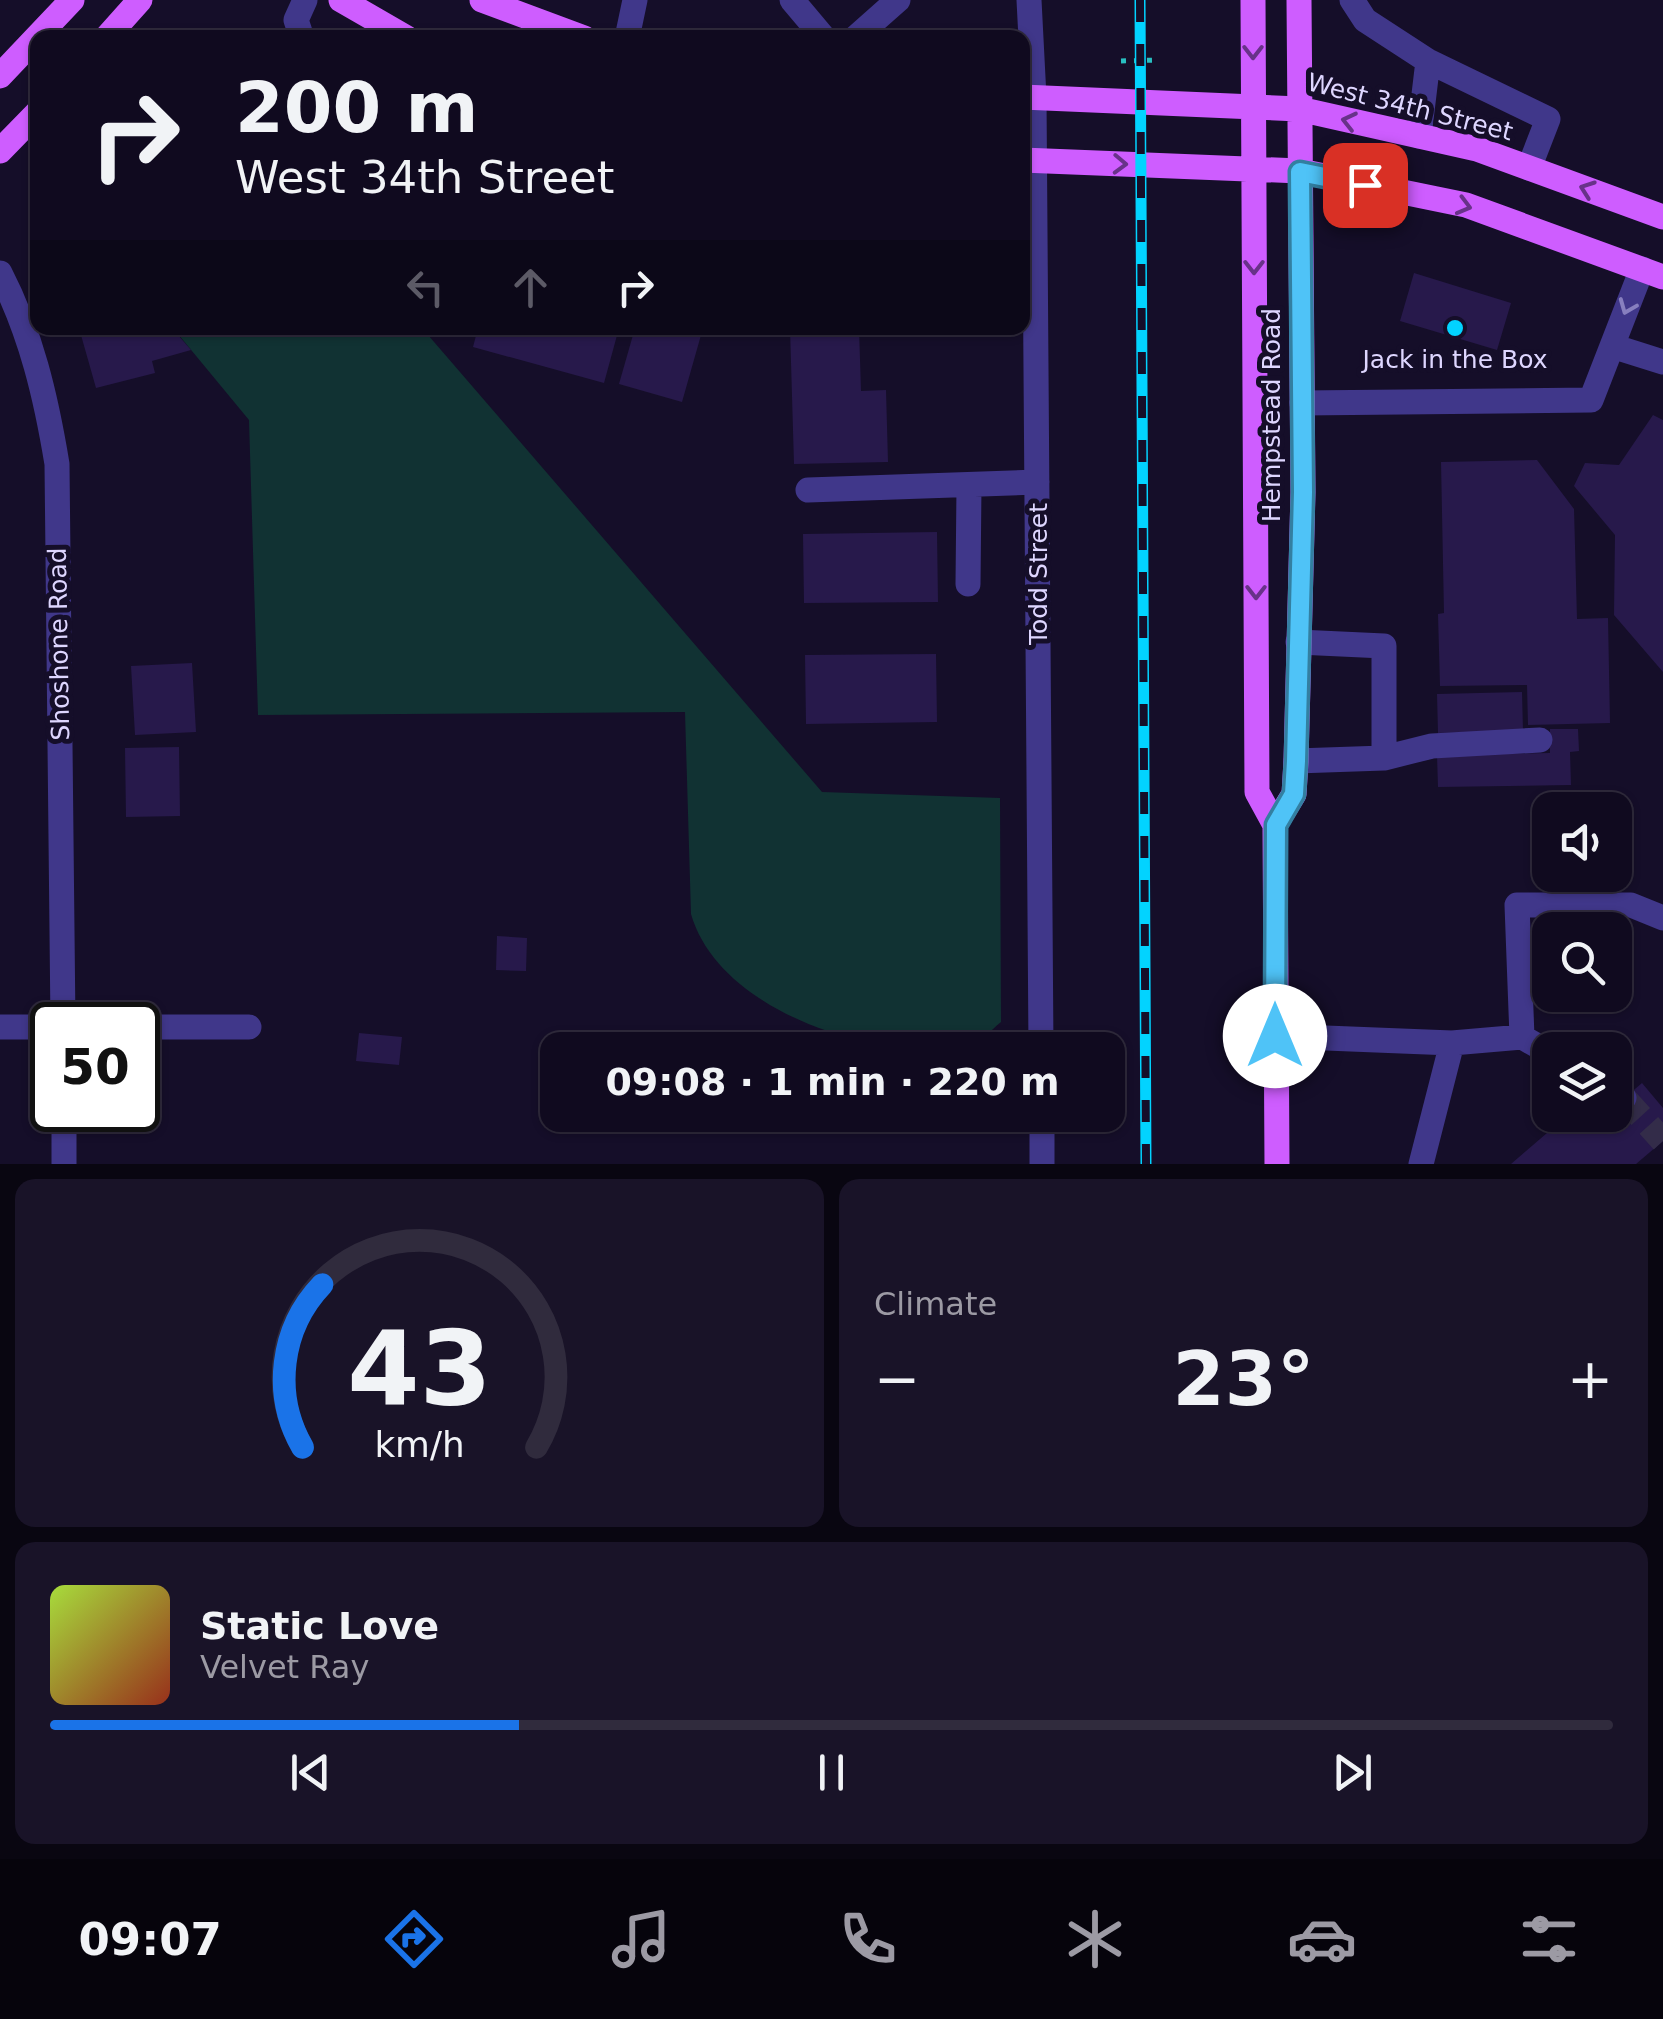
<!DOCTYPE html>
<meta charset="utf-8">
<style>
:root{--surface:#100a1f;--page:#191328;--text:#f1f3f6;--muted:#9c9aa4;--line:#302b3d;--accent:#1a73e8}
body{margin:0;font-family:"DejaVu Sans",sans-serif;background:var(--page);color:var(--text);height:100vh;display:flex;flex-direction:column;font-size:38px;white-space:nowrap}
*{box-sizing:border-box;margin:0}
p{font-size:32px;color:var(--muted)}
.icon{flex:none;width:55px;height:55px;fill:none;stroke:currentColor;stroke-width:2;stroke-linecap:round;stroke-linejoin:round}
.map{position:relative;height:1164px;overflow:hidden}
.side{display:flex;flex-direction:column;gap:15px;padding:15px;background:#090611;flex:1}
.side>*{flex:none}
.banner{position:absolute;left:30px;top:30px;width:1000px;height:305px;border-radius:20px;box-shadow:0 2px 8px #0004,0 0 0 2px var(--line);background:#100a1f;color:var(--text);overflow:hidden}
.tools{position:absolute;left:1532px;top:792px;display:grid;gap:20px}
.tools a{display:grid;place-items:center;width:100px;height:100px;border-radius:20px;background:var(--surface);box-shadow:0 2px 8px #0004,0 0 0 2px var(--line);font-size:50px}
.speed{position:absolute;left:30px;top:1002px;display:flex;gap:20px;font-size:50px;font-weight:700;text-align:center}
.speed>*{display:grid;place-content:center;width:130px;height:130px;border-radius:50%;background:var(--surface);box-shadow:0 2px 8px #0004,0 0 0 2px var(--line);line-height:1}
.speed .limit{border:5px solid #111;border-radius:15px;background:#fff;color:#111}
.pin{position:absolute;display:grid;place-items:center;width:85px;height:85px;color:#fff;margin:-42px;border-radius:20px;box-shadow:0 5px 15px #0006}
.me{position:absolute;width:110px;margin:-55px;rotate:0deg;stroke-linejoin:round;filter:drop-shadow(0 0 8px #0008)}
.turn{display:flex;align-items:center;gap:35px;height:210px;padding:0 40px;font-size:45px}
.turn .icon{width:130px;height:130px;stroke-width:2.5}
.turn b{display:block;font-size:70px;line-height:85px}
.lanes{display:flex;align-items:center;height:95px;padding:0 40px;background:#0003;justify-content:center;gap:50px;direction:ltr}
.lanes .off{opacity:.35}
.big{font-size:75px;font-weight:700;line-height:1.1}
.side .card{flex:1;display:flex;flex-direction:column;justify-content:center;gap:15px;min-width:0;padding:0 35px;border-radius:20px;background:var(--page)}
.side .dial{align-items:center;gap:0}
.dial svg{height:260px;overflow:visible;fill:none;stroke:var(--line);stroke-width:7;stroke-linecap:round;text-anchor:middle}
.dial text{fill:var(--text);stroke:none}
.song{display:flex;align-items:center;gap:30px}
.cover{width:120px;height:120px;border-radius:15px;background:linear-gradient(135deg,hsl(80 70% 55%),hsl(10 70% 35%))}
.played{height:10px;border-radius:5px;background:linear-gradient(90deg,var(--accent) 30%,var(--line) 30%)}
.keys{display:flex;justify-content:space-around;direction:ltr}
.heat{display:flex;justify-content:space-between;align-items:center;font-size:55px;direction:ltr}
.side .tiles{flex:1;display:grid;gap:15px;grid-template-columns:1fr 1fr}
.card:last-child{grid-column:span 2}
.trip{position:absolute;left:540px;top:1032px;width:585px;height:100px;border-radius:20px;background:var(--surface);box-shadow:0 2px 8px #0004,0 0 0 2px var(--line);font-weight:700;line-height:100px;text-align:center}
.tab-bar{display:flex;height:160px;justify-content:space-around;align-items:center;background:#06040c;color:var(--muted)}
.tab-bar .icon{width:70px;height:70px}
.tab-bar .on{color:var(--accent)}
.tab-bar b{font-size:45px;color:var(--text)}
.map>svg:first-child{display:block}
.green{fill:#113233}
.building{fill:#27194b}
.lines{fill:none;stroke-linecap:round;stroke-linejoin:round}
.minor-tunnel{stroke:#332c49;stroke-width:25;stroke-dasharray:25 12;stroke-linecap:butt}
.path{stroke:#29bfc1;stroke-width:5;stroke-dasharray:5 8;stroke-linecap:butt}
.minor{stroke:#40378a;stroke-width:25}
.major{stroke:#ce5dff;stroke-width:25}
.rail-casing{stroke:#02d3ff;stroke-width:11}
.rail{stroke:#150e29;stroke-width:8;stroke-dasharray:22;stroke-linecap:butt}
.oneway{stroke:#683289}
.oneway2{stroke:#877fbf}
.route-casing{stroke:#337fa1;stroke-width:25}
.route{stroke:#4fc3f7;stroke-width:18}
.poi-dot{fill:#02d3ff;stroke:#150e29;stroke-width:4}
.labels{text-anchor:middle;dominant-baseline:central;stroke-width:10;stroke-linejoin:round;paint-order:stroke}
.street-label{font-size:25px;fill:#ded6ff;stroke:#150e29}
.poi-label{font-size:25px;fill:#ded6ff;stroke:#150e29}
</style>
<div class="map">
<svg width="1663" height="1164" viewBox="0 0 1663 1164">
<rect width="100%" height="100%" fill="#150e29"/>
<path class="green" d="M173 328H422L822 792 1000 798 1001 1022C991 1030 977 1046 964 1050 956 1053 942 1050 933 1050 849 1050 717 1004 691 914L685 712 258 715 249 420Z"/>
<path class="building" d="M1414 273 1511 303 1497 350 1400 321Z
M79 328H172L191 350 152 361 155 373 96 388Z
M478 328H619L604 383 473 347Z
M635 328H703L682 402 619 384Z
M790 328H859L861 391 886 390 888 462 794 464Z
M1653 415 1663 420V672L1614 615 1615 535 1574 486 1585 463 1619 465Z
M1537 460 1574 509 1577 619 1608 618 1610 723 1528 725 1527 685 1440 686 1438 614 1444 613 1441 462Z
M937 532 938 602 804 603 803 534Z
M936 654 937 722 806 724 805 655Z
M192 663 196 732 135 735 131 666Z
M1522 692 1523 731 1438 733 1437 694Z
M1550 729H1578L1579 751 1570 752 1571 785 1438 787 1437 755 1550 753Z
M179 747 180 816 126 817 125 748Z
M497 936 527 938 526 971 496 970Z
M359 1033 402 1037 399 1065 356 1061Z
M1642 1083 1663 1108V1141L1636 1164H1511L1568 1115H1592L1597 1121 1605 1115H1615V1106Z"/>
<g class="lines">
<path class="minor-tunnel" d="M1624 1098 1663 1141"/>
<path class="path" d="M1121 61 1157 60"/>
<path class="minor" d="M792 0 824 38
M1029 0 1034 97 1041 1050
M1352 0 1365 20 1428 61 1419 136
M302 38 296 20 305 0
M627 38 635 0
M855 38 898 0
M1428 61 1548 119 1529 168
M0 273C31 333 46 397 57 464L63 1025
M1612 346 1663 362
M1302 403 1591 400 1642 269
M808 490 1037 482
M968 584 969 486
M1384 758 1432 746 1540 740
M1296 761 1384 758V646L1298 642
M0 1027H52
M138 1027H249
M1275 1036 1452 1043 1421 1164
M1522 1037 1550 1053
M1452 1043 1522 1037 1517 905H1631L1663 918
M1615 1093 1624 1098
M64 1110V1164
M1042 1115V1164"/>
<path class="major" d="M341 0 407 38
M482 0 584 38
M1253 0 1257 792 1275 825 1277 1164
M106 38 140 0
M0 76 72 0
M1022 97 1299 109 1477 149 1663 217
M0 151 38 112
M1022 160 1300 171 1466 205 1663 277
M1275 825 1294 794 1296 761 1303 492 1299 0"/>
<g class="rail-casing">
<path id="rail" d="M1140 0 1146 1164"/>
</g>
<use href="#rail" class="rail"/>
</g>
<defs><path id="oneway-chevron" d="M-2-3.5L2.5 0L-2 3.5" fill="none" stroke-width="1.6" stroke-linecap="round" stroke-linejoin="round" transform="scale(2.5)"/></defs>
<g class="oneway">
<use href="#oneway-chevron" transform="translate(1253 52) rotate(90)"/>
<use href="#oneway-chevron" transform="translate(1349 121) rotate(-167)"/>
<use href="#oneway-chevron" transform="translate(1120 164) rotate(2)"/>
<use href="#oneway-chevron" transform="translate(1587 189) rotate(-160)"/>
<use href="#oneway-chevron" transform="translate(1464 206) rotate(15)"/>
<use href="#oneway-chevron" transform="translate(1254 267) rotate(90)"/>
<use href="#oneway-chevron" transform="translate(1256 592) rotate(90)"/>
</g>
<use class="oneway2" href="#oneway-chevron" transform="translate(1627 307) rotate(112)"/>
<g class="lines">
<g class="route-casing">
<path id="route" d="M1275 1036 1276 825 1294 794 1296 761 1303 492 1300 172 1365 185"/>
</g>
<use href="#route" class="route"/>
</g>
<circle class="poi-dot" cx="1455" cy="328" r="10"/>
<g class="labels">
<g class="street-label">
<text transform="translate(1410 107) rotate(14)">West 34th Street</text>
<text transform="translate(1271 415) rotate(-90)">Hempstead Road</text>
<text transform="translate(1038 574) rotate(-90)">Todd Street</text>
<text transform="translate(59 644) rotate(-91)">Shoshone Road</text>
</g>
<g class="poi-label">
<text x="1455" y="359">Jack in the Box</text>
</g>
</g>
</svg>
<div class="tools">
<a><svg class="icon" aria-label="sound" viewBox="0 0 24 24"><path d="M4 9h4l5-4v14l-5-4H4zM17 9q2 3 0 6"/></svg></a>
<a><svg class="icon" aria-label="search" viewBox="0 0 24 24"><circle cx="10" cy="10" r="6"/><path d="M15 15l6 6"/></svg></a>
<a><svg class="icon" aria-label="layers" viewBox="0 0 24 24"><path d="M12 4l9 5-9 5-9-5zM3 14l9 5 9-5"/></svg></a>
</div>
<div class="speed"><div class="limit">50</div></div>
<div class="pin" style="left:1365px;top:185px;background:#d93025"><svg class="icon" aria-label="arrive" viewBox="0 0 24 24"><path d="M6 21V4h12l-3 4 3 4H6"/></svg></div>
<svg class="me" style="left:1275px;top:1036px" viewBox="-20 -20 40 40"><circle r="19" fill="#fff"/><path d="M0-13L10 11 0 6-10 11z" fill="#4fc3f7"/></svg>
<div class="trip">09:08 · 1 min · 220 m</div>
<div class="banner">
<div class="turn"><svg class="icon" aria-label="right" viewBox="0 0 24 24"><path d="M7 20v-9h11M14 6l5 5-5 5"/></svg><div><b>200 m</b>West 34th Street</div></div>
<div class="lanes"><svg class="icon off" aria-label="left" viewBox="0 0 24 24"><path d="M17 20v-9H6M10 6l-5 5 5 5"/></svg><svg class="icon off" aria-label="ahead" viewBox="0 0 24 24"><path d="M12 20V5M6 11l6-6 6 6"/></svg><svg class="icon" aria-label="right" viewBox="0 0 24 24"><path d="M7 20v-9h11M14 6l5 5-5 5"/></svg></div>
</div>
</div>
<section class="side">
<div class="tiles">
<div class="card dial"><svg viewBox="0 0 100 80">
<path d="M14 69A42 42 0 1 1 86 69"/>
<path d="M14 69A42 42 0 0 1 20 19" stroke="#1a73e8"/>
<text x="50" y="56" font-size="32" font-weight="700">43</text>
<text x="50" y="72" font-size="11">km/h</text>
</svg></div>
<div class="card"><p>Climate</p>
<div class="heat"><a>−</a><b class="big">23°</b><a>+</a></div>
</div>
<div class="card">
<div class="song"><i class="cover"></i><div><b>Static Love</b><p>Velvet Ray</p></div></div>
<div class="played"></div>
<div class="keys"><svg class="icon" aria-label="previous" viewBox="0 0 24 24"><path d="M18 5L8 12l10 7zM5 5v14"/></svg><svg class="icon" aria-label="pause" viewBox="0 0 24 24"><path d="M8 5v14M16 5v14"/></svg><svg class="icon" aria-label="next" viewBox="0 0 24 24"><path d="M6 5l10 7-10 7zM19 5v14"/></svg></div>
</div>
</div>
</section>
<nav class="tab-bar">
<b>09:07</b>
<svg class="icon on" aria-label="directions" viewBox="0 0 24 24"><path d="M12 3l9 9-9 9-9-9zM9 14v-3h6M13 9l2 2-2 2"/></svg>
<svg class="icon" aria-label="music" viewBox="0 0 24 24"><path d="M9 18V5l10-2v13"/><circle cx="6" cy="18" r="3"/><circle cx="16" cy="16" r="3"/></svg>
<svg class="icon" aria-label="phone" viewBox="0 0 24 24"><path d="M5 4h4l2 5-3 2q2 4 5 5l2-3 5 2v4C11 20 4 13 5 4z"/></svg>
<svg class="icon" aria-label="climate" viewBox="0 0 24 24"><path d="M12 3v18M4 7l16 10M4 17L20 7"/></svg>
<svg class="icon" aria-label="car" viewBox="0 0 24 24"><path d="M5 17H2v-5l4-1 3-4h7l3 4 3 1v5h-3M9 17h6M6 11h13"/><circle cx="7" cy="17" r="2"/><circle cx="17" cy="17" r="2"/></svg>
<svg class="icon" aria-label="filters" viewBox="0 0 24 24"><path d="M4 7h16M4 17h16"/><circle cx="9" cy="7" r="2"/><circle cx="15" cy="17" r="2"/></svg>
</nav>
